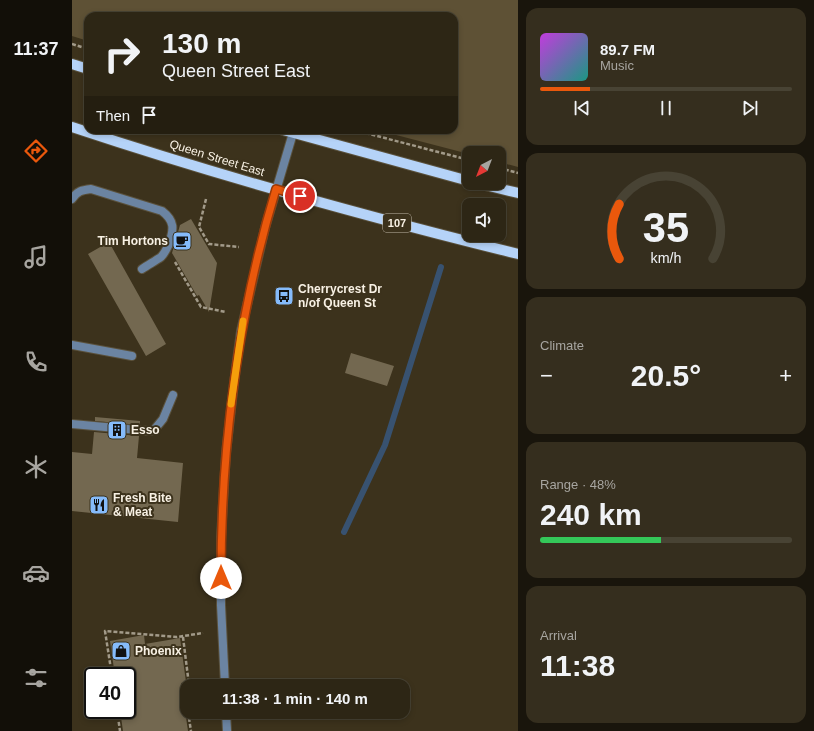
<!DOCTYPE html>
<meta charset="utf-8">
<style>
:root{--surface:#2d2615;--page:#352e1e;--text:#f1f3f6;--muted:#a7a5a0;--line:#484334;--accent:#ea580c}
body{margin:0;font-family:Helvetica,sans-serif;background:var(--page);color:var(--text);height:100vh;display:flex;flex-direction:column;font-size:15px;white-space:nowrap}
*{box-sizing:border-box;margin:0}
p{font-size:13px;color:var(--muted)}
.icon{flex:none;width:22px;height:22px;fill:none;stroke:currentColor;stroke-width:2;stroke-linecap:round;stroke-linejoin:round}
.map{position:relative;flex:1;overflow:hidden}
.panel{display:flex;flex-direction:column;gap:8px;padding:8px;background:#19150c;width:296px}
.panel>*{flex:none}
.banner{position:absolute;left:12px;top:12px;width:374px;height:122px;border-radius:12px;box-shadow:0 2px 6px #0003,0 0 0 1px var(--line);background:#2d2615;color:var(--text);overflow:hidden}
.needle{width:26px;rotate:222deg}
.tools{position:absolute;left:390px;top:146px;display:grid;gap:8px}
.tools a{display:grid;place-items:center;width:44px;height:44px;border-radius:8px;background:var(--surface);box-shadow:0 2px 6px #0003,0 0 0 1px var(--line);font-size:20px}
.speed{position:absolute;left:12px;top:667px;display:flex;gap:8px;font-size:20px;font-weight:700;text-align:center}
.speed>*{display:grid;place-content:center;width:52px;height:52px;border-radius:50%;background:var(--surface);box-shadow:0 2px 6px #0003,0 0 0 1px var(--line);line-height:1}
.speed .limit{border:2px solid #111;border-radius:6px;background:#fff;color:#111}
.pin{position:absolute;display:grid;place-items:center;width:34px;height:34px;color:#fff;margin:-17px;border:2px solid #fff;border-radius:50%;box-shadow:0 1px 4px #0007}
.me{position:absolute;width:44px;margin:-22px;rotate:0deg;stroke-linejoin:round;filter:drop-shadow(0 0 3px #0008)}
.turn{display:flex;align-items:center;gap:14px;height:84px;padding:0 12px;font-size:18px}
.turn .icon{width:52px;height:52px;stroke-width:2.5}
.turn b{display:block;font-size:28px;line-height:34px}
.then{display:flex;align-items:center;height:38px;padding:0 12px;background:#0003;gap:8px;font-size:15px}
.big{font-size:30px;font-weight:700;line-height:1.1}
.panel .widget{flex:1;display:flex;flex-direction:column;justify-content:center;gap:6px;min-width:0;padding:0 14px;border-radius:12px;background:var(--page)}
.panel .dial{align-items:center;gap:0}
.dial svg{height:104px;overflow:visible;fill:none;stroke:var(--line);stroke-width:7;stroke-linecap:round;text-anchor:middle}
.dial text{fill:var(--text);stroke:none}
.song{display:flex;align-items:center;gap:12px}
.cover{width:48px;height:48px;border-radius:6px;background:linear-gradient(135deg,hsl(290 70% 55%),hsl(170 70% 35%))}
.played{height:4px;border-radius:2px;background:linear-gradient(90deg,var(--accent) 20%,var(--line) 20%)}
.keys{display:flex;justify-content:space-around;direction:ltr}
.heat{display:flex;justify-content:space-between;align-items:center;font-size:22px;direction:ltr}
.charge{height:6px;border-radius:3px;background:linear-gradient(90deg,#34c759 48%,var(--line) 0)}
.trip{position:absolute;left:108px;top:679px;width:230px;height:40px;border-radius:12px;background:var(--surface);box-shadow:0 2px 6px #0003,0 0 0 1px var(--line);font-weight:700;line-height:40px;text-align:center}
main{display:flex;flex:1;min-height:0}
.menu{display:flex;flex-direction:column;width:72px;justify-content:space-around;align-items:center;background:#120f08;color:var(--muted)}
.menu .icon{width:28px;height:28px}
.menu .selected{color:var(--accent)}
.menu b{font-size:18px;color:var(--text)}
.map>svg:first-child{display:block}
.green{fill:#5e5135}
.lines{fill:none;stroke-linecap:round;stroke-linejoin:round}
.stream{stroke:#385270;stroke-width:6}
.building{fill:#736850}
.service-casing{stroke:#5a513c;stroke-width:10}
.tertiary-casing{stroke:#5a513c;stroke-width:10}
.primary-casing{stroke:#5a513c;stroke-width:12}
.path{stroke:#a29a89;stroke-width:2.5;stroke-dasharray:4 2;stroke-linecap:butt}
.service{stroke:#6b84a2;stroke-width:8}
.tertiary{stroke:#6b84a2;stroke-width:8}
.primary{stroke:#b5d3f8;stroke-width:10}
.route-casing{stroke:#983908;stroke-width:10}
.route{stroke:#ea580c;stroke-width:7}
.slow{stroke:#f59e0b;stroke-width:7}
.labels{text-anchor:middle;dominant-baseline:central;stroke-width:4;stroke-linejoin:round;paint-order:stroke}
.shield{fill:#3c321c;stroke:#c0b8a8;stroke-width:1}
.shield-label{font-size:11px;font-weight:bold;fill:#f8f1e4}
.street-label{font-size:12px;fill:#f8f1e4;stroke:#3c321c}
.poi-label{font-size:12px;font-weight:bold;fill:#f8f1e4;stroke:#3c321c;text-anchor:start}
</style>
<main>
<nav class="menu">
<b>11:37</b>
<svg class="icon selected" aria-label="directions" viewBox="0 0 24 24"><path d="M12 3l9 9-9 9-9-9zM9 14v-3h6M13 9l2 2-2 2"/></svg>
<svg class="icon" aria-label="music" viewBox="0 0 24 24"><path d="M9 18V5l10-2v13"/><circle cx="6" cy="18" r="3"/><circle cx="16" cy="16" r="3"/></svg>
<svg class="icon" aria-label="phone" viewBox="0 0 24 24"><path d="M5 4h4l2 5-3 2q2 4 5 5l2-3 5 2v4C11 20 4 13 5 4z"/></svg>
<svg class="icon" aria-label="climate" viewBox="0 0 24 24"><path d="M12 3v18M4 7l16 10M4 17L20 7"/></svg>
<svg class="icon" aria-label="car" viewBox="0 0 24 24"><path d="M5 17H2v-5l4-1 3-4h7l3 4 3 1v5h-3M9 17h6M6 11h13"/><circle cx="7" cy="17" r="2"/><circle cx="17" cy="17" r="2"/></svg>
<svg class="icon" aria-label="filters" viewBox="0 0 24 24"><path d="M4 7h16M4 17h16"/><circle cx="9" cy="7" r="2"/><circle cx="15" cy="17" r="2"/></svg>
</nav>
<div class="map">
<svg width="446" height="731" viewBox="0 0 446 731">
<rect width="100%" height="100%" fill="#3c321c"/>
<path class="green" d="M0 0H446V167L427 162V153H397V154L305 130H382V16H16V41L0 36Z"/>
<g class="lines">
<path class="stream" d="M272 532 313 445 369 267"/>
</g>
<path class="building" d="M119 219 145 263 137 312 127 295 125 296 100 253 108 225Z
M37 242 94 344 74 356 16 254Z
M279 353 322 366 315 386 273 373Z
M23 417 68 421V425L23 421Z
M22 432 67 436 65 458 111 463 106 522 0 511V452L20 454Z
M72 635 73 644 108 638 114 682 109 683 116 731H51L48 710H55V676H43L38 641Z"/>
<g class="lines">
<g class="service-casing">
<path id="service" d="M0 199C5 191 10 190 19 189L90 211C103 221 102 229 97 244 95 248 93 253 89 257 83 261 76 265 70 269
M0 345 60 356
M0 424 77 431 82 430 91 419 101 395"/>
</g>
<g class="tertiary-casing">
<path id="tertiary" d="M153 686 149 605V537L154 453 162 383 169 331 193 228 221 133
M154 712 155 731"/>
</g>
<g class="primary-casing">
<path id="primary" d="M0 64 16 69
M0 127C147 176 296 217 446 254
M211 130 397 181
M405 183 446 193"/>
</g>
<path class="path" d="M0 44 16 49
M282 130 397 160
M427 168 446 173
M134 199 127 227 137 244 167 247
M103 262 129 307 154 312
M111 637 117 685 112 686 115 707
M40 676 33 631 105 637 131 633
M45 710 48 731
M116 712 119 731"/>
<use href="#service" class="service"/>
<use href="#tertiary" class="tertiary"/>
<use href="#primary" class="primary"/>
</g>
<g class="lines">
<g class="route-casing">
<path id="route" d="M149 578C149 446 166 315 204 189L228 196"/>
</g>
<use href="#route" class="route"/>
<path class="slow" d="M159 404 171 321"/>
</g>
<defs>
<g id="cafe-square" transform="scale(1)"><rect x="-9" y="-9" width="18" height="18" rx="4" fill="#85bbfb" stroke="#3c321c"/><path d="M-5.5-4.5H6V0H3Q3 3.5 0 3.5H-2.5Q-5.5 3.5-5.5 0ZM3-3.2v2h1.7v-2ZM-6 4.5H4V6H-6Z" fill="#111"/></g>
<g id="bus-square" transform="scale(1)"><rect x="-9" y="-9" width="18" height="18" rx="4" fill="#85bbfb" stroke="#3c321c"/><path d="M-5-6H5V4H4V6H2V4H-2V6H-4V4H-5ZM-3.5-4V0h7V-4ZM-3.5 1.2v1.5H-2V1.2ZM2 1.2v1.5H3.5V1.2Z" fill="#111"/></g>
<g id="building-square" transform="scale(1)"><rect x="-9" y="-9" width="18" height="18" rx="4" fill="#85bbfb" stroke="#3c321c"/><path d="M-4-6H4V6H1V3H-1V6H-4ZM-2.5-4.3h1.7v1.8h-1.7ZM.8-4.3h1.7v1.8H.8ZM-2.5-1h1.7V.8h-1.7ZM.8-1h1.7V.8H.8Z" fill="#111"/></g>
<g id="restaurant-square" transform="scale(1)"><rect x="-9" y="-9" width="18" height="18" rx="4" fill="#85bbfb" stroke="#3c321c"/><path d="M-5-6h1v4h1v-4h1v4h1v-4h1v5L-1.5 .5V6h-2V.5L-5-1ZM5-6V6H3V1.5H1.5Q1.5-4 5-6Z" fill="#111"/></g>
<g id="shop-square" transform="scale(1)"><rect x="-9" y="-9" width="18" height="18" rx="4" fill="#85bbfb" stroke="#3c321c"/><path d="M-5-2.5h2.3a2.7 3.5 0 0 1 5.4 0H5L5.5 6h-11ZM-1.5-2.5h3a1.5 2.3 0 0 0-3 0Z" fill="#111"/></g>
</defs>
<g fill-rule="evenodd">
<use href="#cafe-square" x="110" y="241"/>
<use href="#bus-square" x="212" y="296"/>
<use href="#building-square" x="45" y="430"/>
<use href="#restaurant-square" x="27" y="505"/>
<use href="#shop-square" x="49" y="651"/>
</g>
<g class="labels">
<rect class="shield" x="311" y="214" width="28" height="18" rx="3"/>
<g class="shield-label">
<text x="325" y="223">107</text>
</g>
<g class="street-label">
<text transform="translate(145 158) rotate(17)">Queen Street East</text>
</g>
<g class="poi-label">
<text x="96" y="241" text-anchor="end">Tim Hortons</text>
<text x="226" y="289">Cherrycrest Dr<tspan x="226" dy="14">n/of Queen St</tspan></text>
<text x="59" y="430">Esso</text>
<text x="41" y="498">Fresh Bite<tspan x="41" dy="14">&amp; Meat</tspan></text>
<text x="63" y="651">Phoenix</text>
</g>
</g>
</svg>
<div class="tools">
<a><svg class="needle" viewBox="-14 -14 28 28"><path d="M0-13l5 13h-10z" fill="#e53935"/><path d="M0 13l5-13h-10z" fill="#a7a5a0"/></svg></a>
<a><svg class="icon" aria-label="sound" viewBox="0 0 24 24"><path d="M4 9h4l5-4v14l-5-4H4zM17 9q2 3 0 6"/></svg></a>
</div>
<div class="speed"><div class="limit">40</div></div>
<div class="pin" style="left:228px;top:196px;background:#d93025"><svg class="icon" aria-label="arrive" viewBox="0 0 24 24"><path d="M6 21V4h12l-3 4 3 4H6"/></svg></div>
<svg class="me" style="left:149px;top:578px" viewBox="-20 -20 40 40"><circle r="19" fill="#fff"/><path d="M0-13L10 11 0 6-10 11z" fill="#ea580c"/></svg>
<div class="trip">11:38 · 1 min · 140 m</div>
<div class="banner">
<div class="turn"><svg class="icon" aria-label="right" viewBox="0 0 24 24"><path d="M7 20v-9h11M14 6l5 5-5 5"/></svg><div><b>130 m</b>Queen Street East</div></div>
<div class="then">Then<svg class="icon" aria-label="arrive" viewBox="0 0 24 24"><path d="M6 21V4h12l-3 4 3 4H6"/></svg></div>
</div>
</div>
<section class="panel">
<div class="widget">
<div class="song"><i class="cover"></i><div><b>89.7 FM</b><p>Music</p></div></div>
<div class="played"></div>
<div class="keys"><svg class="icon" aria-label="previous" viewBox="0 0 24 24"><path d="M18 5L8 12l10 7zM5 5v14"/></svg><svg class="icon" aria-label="pause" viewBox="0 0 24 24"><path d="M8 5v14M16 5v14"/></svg><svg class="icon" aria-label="next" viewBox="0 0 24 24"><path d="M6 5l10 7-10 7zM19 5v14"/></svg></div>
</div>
<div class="widget dial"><svg viewBox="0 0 100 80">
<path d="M14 69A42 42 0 1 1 86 69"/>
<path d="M14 69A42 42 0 0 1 14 27" stroke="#ea580c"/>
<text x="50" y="56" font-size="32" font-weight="700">35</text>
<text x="50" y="72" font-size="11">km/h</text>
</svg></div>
<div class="widget"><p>Climate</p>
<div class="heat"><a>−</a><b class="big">20.5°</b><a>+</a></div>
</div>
<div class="widget"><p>Range · 48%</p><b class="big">240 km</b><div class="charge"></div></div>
<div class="widget"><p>Arrival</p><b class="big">11:38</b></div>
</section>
</main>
